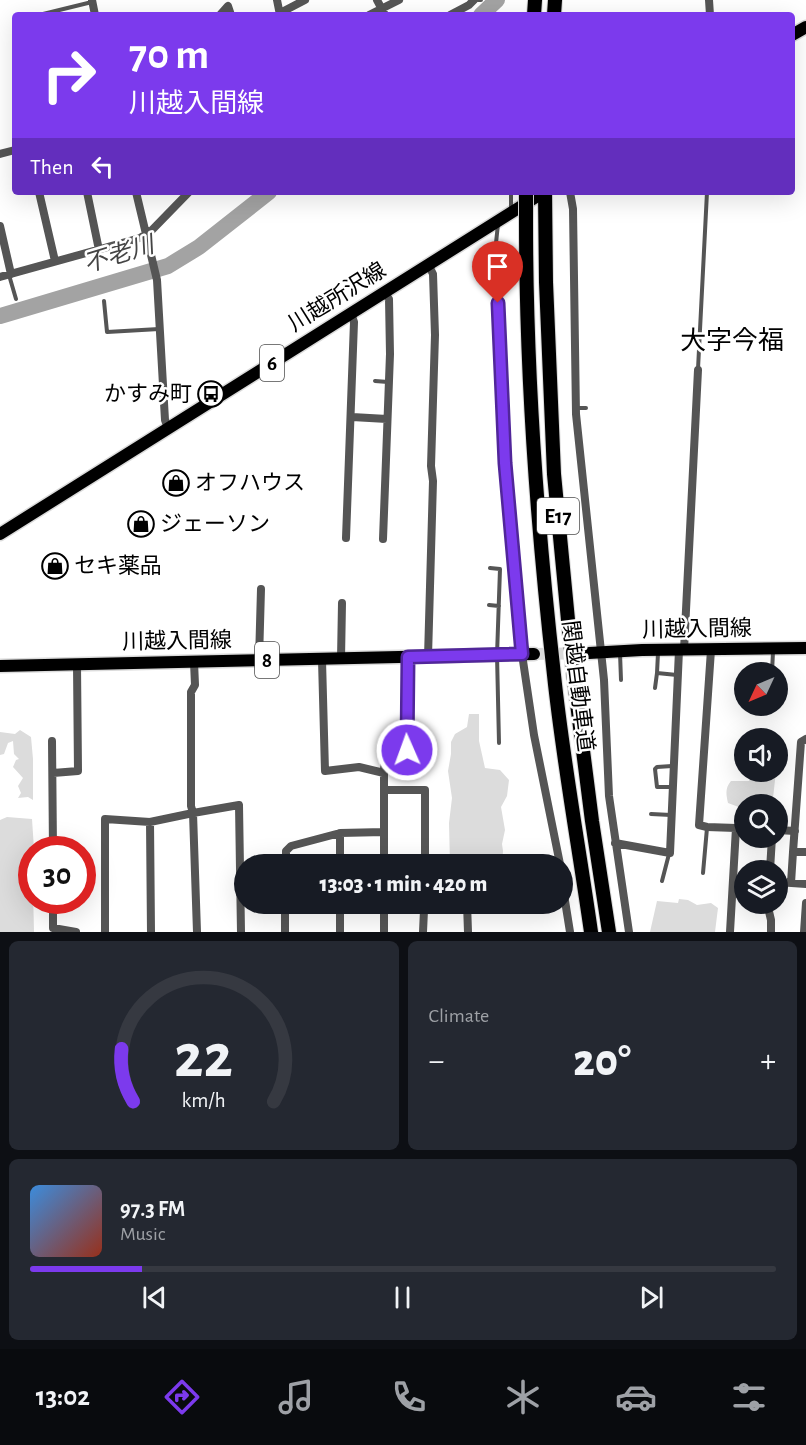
<!DOCTYPE html>
<meta charset="utf-8">
<style>
:root{--surface:#171b24;--page:#242831;--text:#f1f3f6;--muted:#9ea1a6;--line:#363941;--accent:#7c3aed}
body{margin:0;font-family:"Alegreya Sans","Noto Sans JP",sans-serif;background:var(--page);color:var(--text);height:100vh;display:flex;flex-direction:column;font-size:22px;white-space:nowrap}
*{box-sizing:border-box;margin:0}
p{font-size:20px;color:var(--muted)}
.icon{flex:none;width:33px;height:33px;fill:none;stroke:currentColor;stroke-width:2;stroke-linecap:round;stroke-linejoin:round}
.map{position:relative;height:932px;overflow:hidden}
.drawer{display:flex;flex-direction:column;gap:9px;padding:9px;background:#0d0f14;flex:1}
.drawer>*{flex:none}
.top-card{position:absolute;left:12px;top:12px;width:783px;height:183px;border-radius:6px;box-shadow:0 6px 24px #0002;background:#7c3aed;color:#fff;overflow:hidden}
.needle{width:39px;rotate:226deg}
.controls{position:absolute;left:734px;top:662px;display:grid;gap:12px}
.controls a{display:grid;place-items:center;width:54px;height:54px;border-radius:50%;background:var(--surface);box-shadow:0 6px 24px #0002;font-size:30px}
.speed{position:absolute;left:18px;top:836px;display:flex;gap:12px;font-size:30px;font-weight:700;text-align:center}
.speed>*{display:grid;place-content:center;width:78px;height:78px;border-radius:50%;background:var(--surface);box-shadow:0 6px 24px #0002;line-height:1}
.speed .limit{border:9px solid #d22;background:#fff;color:#111}
.pin{position:absolute;display:grid;place-items:center;width:51px;height:51px;color:#fff;margin:-62px -26px;border-radius:50% 50% 50% 0;rotate:-45deg;box-shadow:0 0 6px #0007}
.pin .icon{rotate:45deg}
.me{position:absolute;width:66px;margin:-33px;rotate:358deg;stroke-linejoin:round;filter:drop-shadow(0 0 4px #0008)}
.turn{display:flex;align-items:center;gap:21px;height:126px;padding:0 18px;font-size:27px}
.turn .icon{width:78px;height:78px;stroke-width:2.5}
.turn b{display:block;font-size:42px;line-height:51px}
.then{display:flex;align-items:center;height:57px;padding:0 18px;background:#0003;gap:12px;font-size:22px}
.big{font-size:45px;font-weight:800;line-height:1.1}
.drawer .tile{flex:1;display:flex;flex-direction:column;justify-content:center;gap:9px;min-width:0;padding:0 21px;border-radius:9px;background:var(--page)}
.drawer .dial{align-items:center;gap:0}
.dial svg{height:156px;overflow:visible;fill:none;stroke:var(--line);stroke-width:7;stroke-linecap:round;text-anchor:middle}
.dial text{fill:var(--text);stroke:none}
.song{display:flex;align-items:center;gap:18px}
.cover{width:72px;height:72px;border-radius:9px;background:linear-gradient(135deg,hsl(210 70% 55%),hsl(10 70% 35%))}
.played{height:6px;border-radius:3px;background:linear-gradient(90deg,var(--accent) 15%,var(--line) 15%)}
.keys{display:flex;justify-content:space-around;direction:ltr}
.heat{display:flex;justify-content:space-between;align-items:center;font-size:33px;direction:ltr}
.drawer .tiles{flex:1;display:grid;gap:9px;grid-template-columns:1fr 1fr}
.tile:last-child{grid-column:span 2}
.trip{position:absolute;left:234px;top:854px;width:339px;height:60px;border-radius:30px;background:var(--surface);box-shadow:0 6px 24px #0002;font-weight:800;line-height:60px;text-align:center}
.dock{display:flex;height:96px;justify-content:space-around;align-items:center;background:#090b0e;color:var(--muted)}
.dock .icon{width:42px;height:42px}
.dock .active{color:var(--accent)}
.dock b{font-size:27px;color:var(--text)}
.map>svg:first-child{display:block}
.green{fill:#dcdcdc}
.lines{fill:none;stroke-linecap:round;stroke-linejoin:round}
.river{stroke:#a3a3a3;stroke-width:16}
.primary-tunnel{stroke:#d9d9d9;stroke-width:12;stroke-dasharray:12 6;stroke-linecap:butt}
.primary-casing{stroke:#dbdbdb;stroke-width:15}
.motorway-casing{stroke:#dbdbdb;stroke-width:16}
.service{stroke:#555;stroke-width:4}
.minor{stroke:#555;stroke-width:8}
.primary{stroke:#000;stroke-width:12}
.motorway{stroke:#000;stroke-width:14}
.motorway-bridge-casing{stroke:#dbdbdb;stroke-width:16;stroke-linecap:butt}
.motorway-bridge{stroke:#000;stroke-width:14}
.route-casing{stroke:#51269a;stroke-width:15}
.route{stroke:#7c3aed;stroke-width:10}
.labels{text-anchor:middle;dominant-baseline:central;stroke-width:5;stroke-linejoin:round;paint-order:stroke}
.shield{fill:#fff;stroke:#4c4c4c;stroke-width:1.5}
.shield-label{font-size:21px;font-weight:bold;fill:#000}
.street-label{font-size:22px;fill:#000;stroke:#fff}
.poi-label{font-size:22px;fill:#000;stroke:#fff;text-anchor:start}
.water-label{font-size:24px;font-style:italic;fill:#444;stroke:#fff}
.quarter-label{font-size:26px;fill:#000;stroke:#fff}
</style>
<div class="map">
<svg width="806" height="932" viewBox="0 0 806 932">
<rect width="100%" height="100%" fill="#fff"/>
<path class="green" d="M469 714H479V741L485 768 500 770 509 780 507 796 501 807 505 830 502 844 503 851 502 864H450L449 823 452 798 448 771 451 754V742L455 734 467 727Z
M20 730 31 737 33 759V800L28 797 18 798 21 793 18 786 23 778 13 767 16 760 19 759 14 754 13 741 8 743 4 754 0 755V732L15 734Z
M754 771H776L773 798 775 804H744V809L728 803C726 794 725 788 731 781H749Z
M7 817 32 819 34 849H32L34 932H0V820Z
M679 899 688 900 697 905 711 903 718 908 715 932H650L657 901 678 903Z"/>
<g class="lines">
<path class="river" d="M481 15 497 0
M0 316 168 266 199 247 269 192"/>
<path class="primary-tunnel" d="M534 654 589 653"/>
<g class="primary-casing">
<path id="primary" d="M792 35 806 27
M0 534 544 192
M589 653 642 650 806 648
M0 666 534 654"/>
</g>
<g class="motorway-casing">
<path id="motorway" d="M534 15 535 0
M554 15 555 0
M545 192 546 282 554 474 573 672 592 821 609 932
M526 221C526 372 537 525 554 675 563 761 579 847 591 932"/>
</g>
<path class="service" d="M478 0H481
M39 15 92 2
M511 209V192
M498 224 496 243 505 463 522 654
M9 275 16 299
M104 301 107 332 159 329
M698 369 707 192
M375 381 388 382
M576 408H586
M490 568 500 569 497 655 499 743
M489 605 499 606
M620 653 621 680
M658 653 657 673 677 675
M772 672 773 652
M655 688 657 673
M672 787H657L655 769 657 767 672 766
M651 814 671 815
M703 873 707 828
M662 881 669 854"/>
<path class="minor" d="M92 0 95 15
M277 0 280 15
M377 0 385 15
M709 0 710 15
M280 13 305 0
M220 15 228 6 231 15
M369 15 399 0
M450 15 469 5 474 0
M0 154 15 150
M39 192 55 261
M87 192 99 250
M136 192 157 280 165 420 168 428
M570 192 573 209 576 414 604 680 609 796 629 932
M0 226 11 274
M0 277 140 238 152 230 189 192
M352 417 387 419
M346 538 354 322 351 313
M383 539 390 354 389 299 384 292
M684 650 698 370
M711 650 699 825 707 827 736 828 730 932
M522 654 534 735 560 864
M428 657 433 481 431 466 435 335 433 274 428 264
M341 659 342 603
M259 660 261 589
M322 660 325 771 359 767 384 773V864
M194 662 195 685 191 692V806L193 813 239 805 241 932
M806 739 801 742 793 852H806
M52 741 53 849
M53 773 78 771 77 665
M384 773 385 752 407 750 408 657
M384 790H425V864
M150 822 151 932
M777 830 795 831
M340 833V864
M615 843 670 853 679 650
M286 864V851L291 846 340 833 384 832
M770 870 772 837
M562 882 570 932
M777 882 806 884
M791 883 793 852
M53 900V928L76 932
M340 903V932
M384 903V932
M467 903 468 932
M767 903 771 920V932
M105 932V819L150 822 193 813 197 932
M285 932V903
M423 932 424 910
M804 932 806 903"/>
<use href="#primary" class="primary"/>
<use href="#motorway" class="motorway"/>
<g class="motorway-bridge-casing">
<path id="motorway-bridge" d="M526 221V192"/>
</g>
<use href="#motorway-bridge" class="motorway-bridge"/>
</g>
<g class="lines">
<g class="route-casing">
<path id="route" d="M407 750 408 657 522 654 505 463 498 303"/>
</g>
<use href="#route" class="route"/>
</g>
<defs>
<g id="bus-ring" transform="scale(1.35)"><circle r="9.5" fill="#fff" stroke="#000" stroke-width="1.5"/><path d="M-5-6H5V4H4V6H2V4H-2V6H-4V4H-5ZM-3.5-4V0h7V-4ZM-3.5 1.2v1.5H-2V1.2ZM2 1.2v1.5H3.5V1.2Z" fill="#000"/></g>
<g id="shop-ring" transform="scale(1.35)"><circle r="9.5" fill="#fff" stroke="#000" stroke-width="1.5"/><path d="M-5-2.5h2.3a2.7 3.5 0 0 1 5.4 0H5L5.5 6h-11ZM-1.5-2.5h3a1.5 2.3 0 0 0-3 0Z" fill="#000"/></g>
</defs>
<g fill-rule="evenodd">
<use href="#bus-ring" x="211" y="394"/>
<use href="#shop-ring" x="176" y="483"/>
<use href="#shop-ring" x="141" y="524"/>
<use href="#shop-ring" x="55" y="566"/>
</g>
<g class="labels">
<g class="shield">
<rect x="260" y="345" width="24" height="36" rx="4.5"/>
<rect x="537" y="498" width="42" height="36" rx="4.5"/>
<rect x="255" y="642" width="24" height="36" rx="4.5"/>
</g>
<g class="shield-label">
<text x="272" y="363">6</text>
<text x="558" y="516">E17</text>
<text x="267" y="660">8</text>
</g>
<g class="street-label">
<text transform="translate(337 297) rotate(-32)">川越所沢線</text>
<text transform="translate(697 629) rotate(-1)">川越入間線</text>
<text transform="translate(177 641) rotate(-1)">川越入間線</text>
<text transform="translate(578 686) rotate(83)">関越自動車道</text>
</g>
<g class="poi-label">
<text x="192" y="394" text-anchor="end">かすみ町</text>
<text x="195" y="483">オフハウス</text>
<text x="160" y="524">ジェーソン</text>
<text x="74" y="566">セキ薬品</text>
</g>
<g class="water-label">
<text transform="translate(119 255) rotate(-17)">不老川</text>
</g>
<g class="quarter-label">
<text x="732" y="341">大字今福</text>
</g>
</g>
</svg>
<div class="controls">
<a><svg class="needle" viewBox="-14 -14 28 28"><path d="M0-13l5 13h-10z" fill="#e53935"/><path d="M0 13l5-13h-10z" fill="#9ea1a6"/></svg></a>
<a><svg class="icon" aria-label="sound" viewBox="0 0 24 24"><path d="M4 9h4l5-4v14l-5-4H4zM17 9q2 3 0 6"/></svg></a>
<a><svg class="icon" aria-label="search" viewBox="0 0 24 24"><circle cx="10" cy="10" r="6"/><path d="M15 15l6 6"/></svg></a>
<a><svg class="icon" aria-label="layers" viewBox="0 0 24 24"><path d="M12 4l9 5-9 5-9-5zM3 14l9 5 9-5"/></svg></a>
</div>
<div class="speed"><div class="limit">30</div></div>
<div class="pin" style="left:498px;top:303px;background:#d93025"><svg class="icon" aria-label="arrive" viewBox="0 0 24 24"><path d="M6 21V4h12l-3 4 3 4H6"/></svg></div>
<svg class="me" style="left:407px;top:750px" viewBox="-20 -20 40 40"><circle r="17" fill="#7c3aed" stroke="#fff" stroke-width="3"/><path d="M0-11L8 9 0 5-8 9z" fill="#fff"/></svg>
<div class="trip">13:03 · 1 min · 420 m</div>
<div class="top-card">
<div class="turn"><svg class="icon" aria-label="right" viewBox="0 0 24 24"><path d="M7 20v-9h11M14 6l5 5-5 5"/></svg><div><b>70 m</b>川越入間線</div></div>
<div class="then">Then<svg class="icon" aria-label="left" viewBox="0 0 24 24"><path d="M17 20v-9H6M10 6l-5 5 5 5"/></svg></div>
</div>
</div>
<section class="drawer">
<div class="tiles">
<div class="tile dial"><svg viewBox="0 0 100 80">
<path d="M14 69A42 42 0 1 1 86 69"/>
<path d="M14 69A42 42 0 0 1 8 42" stroke="#7c3aed"/>
<text x="50" y="56" font-size="32" font-weight="700">22</text>
<text x="50" y="72" font-size="11">km/h</text>
</svg></div>
<div class="tile"><p>Climate</p>
<div class="heat"><a>−</a><b class="big">20°</b><a>+</a></div>
</div>
<div class="tile">
<div class="song"><i class="cover"></i><div><b>97.3 FM</b><p>Music</p></div></div>
<div class="played"></div>
<div class="keys"><svg class="icon" aria-label="previous" viewBox="0 0 24 24"><path d="M18 5L8 12l10 7zM5 5v14"/></svg><svg class="icon" aria-label="pause" viewBox="0 0 24 24"><path d="M8 5v14M16 5v14"/></svg><svg class="icon" aria-label="next" viewBox="0 0 24 24"><path d="M6 5l10 7-10 7zM19 5v14"/></svg></div>
</div>
</div>
</section>
<nav class="dock">
<b>13:02</b>
<svg class="icon active" aria-label="directions" viewBox="0 0 24 24"><path d="M12 3l9 9-9 9-9-9zM9 14v-3h6M13 9l2 2-2 2"/></svg>
<svg class="icon" aria-label="music" viewBox="0 0 24 24"><path d="M9 18V5l10-2v13"/><circle cx="6" cy="18" r="3"/><circle cx="16" cy="16" r="3"/></svg>
<svg class="icon" aria-label="phone" viewBox="0 0 24 24"><path d="M5 4h4l2 5-3 2q2 4 5 5l2-3 5 2v4C11 20 4 13 5 4z"/></svg>
<svg class="icon" aria-label="climate" viewBox="0 0 24 24"><path d="M12 3v18M4 7l16 10M4 17L20 7"/></svg>
<svg class="icon" aria-label="car" viewBox="0 0 24 24"><path d="M5 17H2v-5l4-1 3-4h7l3 4 3 1v5h-3M9 17h6M6 11h13"/><circle cx="7" cy="17" r="2"/><circle cx="17" cy="17" r="2"/></svg>
<svg class="icon" aria-label="filters" viewBox="0 0 24 24"><path d="M4 7h16M4 17h16"/><circle cx="9" cy="7" r="2"/><circle cx="15" cy="17" r="2"/></svg>
</nav>
